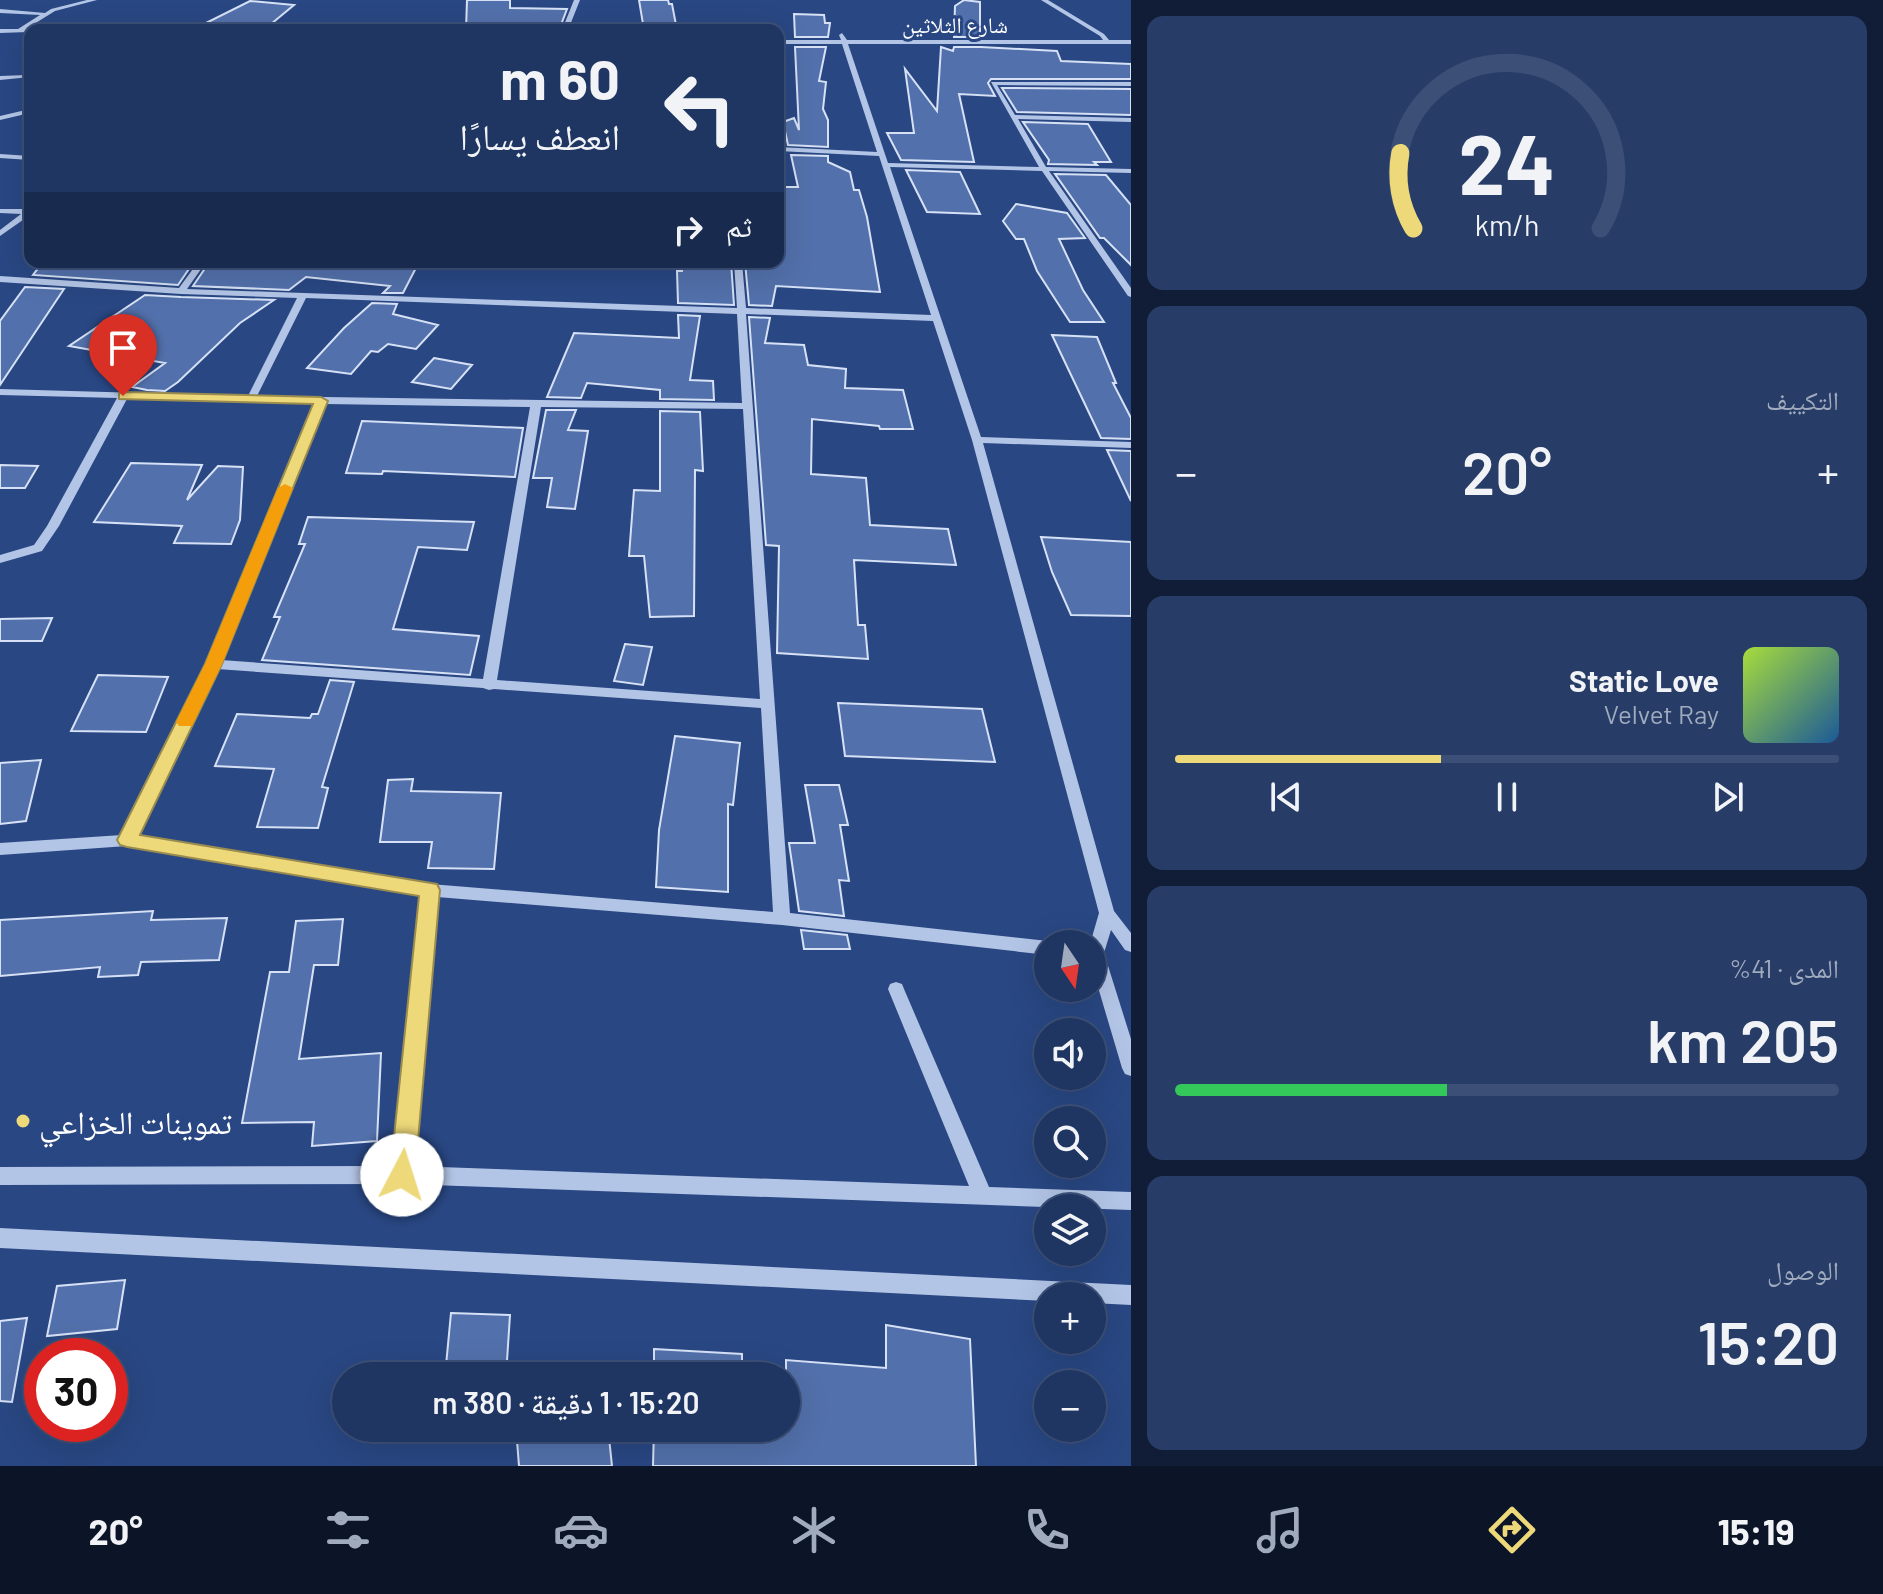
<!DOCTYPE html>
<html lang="ar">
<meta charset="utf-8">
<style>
:root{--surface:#1f3562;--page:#273d68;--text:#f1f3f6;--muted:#a1abbe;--line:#3c5077;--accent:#edd87a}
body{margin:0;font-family:Barlow,"Noto Naskh Arabic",sans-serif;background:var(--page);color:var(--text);direction:rtl;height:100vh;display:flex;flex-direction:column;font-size:30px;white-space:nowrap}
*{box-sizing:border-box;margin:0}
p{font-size:26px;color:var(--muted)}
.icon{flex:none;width:44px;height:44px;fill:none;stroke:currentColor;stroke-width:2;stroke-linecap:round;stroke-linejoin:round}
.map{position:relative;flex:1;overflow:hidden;direction:ltr}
.sheet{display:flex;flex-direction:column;gap:16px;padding:16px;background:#111d36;width:752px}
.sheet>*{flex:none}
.guide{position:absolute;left:24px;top:24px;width:760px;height:244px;border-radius:16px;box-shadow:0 8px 32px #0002,0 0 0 2px var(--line);direction:rtl;background:#1f3562;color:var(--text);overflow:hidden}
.needle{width:52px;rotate:167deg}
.buttons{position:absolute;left:1034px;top:930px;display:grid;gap:16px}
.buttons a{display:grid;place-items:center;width:72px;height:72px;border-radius:50%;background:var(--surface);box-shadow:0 8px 32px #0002,0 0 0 2px var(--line);font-size:40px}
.speed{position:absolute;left:24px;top:1338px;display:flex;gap:16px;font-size:40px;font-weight:700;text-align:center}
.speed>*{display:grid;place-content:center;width:104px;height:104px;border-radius:50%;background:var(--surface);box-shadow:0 8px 32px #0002,0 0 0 2px var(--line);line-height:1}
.speed .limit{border:12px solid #d22;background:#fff;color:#111}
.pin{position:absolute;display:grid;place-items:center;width:68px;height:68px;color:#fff;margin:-82px -34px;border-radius:50% 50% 50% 0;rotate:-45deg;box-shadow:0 0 8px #0007}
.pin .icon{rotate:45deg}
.me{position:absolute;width:88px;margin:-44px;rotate:5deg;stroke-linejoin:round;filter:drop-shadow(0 0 6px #0008)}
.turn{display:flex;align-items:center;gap:28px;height:168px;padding:0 32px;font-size:36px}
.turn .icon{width:104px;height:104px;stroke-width:2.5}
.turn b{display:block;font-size:56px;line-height:68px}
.then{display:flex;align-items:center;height:76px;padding:0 32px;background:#0003;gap:16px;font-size:30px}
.big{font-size:60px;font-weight:600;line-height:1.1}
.sheet .tile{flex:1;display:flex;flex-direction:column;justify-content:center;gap:12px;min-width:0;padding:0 28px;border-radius:16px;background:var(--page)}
.sheet .dial{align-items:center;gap:0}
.dial svg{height:208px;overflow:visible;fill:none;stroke:var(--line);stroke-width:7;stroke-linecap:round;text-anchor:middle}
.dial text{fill:var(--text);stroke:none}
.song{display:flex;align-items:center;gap:24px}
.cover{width:96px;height:96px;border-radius:12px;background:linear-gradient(135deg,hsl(80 70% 55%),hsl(210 70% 35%))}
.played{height:8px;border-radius:4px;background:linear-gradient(90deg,var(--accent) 40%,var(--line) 40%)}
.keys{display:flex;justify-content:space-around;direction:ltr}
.heat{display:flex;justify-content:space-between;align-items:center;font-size:44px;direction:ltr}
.charge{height:12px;border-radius:6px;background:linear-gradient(90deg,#34c759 41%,var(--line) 0)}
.trip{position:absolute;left:332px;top:1362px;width:468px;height:80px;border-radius:40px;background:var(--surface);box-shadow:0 8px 32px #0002,0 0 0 2px var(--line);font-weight:600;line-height:80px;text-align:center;direction:rtl}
.tab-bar{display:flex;height:128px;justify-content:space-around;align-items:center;background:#0c1527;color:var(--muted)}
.tab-bar .icon{width:56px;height:56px}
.tab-bar .on{color:var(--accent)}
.tab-bar b{font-size:36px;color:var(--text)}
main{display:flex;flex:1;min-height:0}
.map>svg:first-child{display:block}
.building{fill:#5270ab;stroke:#d6e1f5;stroke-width:2}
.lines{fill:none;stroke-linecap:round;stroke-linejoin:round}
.minor{fill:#b3c5e6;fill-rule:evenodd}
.route{fill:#edd87a;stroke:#9a8c4f;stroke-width:2}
.slow{fill:#f59e0b}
.poi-dot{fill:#edd87a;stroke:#294783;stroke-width:3}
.labels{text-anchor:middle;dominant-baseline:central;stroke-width:6;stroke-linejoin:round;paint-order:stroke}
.far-street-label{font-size:22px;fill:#fff;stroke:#294783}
.near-poi-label{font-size:32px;fill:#fff;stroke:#294783;text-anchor:start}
</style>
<main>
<section class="sheet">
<div class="tile dial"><svg viewBox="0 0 100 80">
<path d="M14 69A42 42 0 1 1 86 69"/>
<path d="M14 69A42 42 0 0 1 9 40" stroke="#edd87a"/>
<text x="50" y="56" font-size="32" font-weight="700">24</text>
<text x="50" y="72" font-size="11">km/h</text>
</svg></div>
<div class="tile"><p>التكييف</p>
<div class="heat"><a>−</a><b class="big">20°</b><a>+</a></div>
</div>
<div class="tile">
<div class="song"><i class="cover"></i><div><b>Static Love</b><p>Velvet Ray</p></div></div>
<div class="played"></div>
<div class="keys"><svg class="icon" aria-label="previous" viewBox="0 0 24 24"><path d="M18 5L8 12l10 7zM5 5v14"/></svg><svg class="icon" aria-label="pause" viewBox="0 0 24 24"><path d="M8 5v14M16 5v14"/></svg><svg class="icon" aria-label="next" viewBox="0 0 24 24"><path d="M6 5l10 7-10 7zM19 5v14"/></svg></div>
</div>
<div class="tile"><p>المدى · 41%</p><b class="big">205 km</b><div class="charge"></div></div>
<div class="tile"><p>الوصول</p><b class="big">15:20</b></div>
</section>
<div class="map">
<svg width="1131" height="1466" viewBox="0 0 1131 1466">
<rect width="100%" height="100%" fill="#294783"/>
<path class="building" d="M467 0H510V8L567 9 559 30H466Z
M639 0H668L669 4H672L677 30H644Z
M964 0 980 2V37H954L955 6Z
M250 1 294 5 265 29 200 26Z
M794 14 824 15 825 23H830L828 37H795Z
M795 47H826L819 81 826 82 823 109 828 120V147L788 145 783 122 794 118 799 130Z
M941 47 953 51 954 47H981L1057 51 1061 61 1131 64V79H991L988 83 995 96 959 94 974 162 901 160 887 133H914L905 69 937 111Z
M1002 88 1131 89V115L1017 112Z
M1023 122 1088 124 1111 162H1094L1097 165 1048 164 1049 160Z
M791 155 828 156V162L850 172 854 190H859L867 217 880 292 776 286 772 306 749 305 745 262H778V187H798Z
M906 170 960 172 980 214 927 212Z
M1055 174 1106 175 1131 205V265L1104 238H1100Z
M1016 204 1067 213 1085 238 1059 239 1083 290 1104 322H1070L1037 271 1024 239H1016L1003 221Z
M43 262H148L193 263 178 285 33 275Z
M215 262H419L403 293H383L390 286 306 277 289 290 193 286 208 264Z
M683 262H731L734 305 678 303 677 271H682Z
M25 287 64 289 0 385V321Z
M145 295 181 297 274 300 240 323 178 382 165 391 147 390 132 387 165 363 69 346Z
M372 303 397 304 393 314 438 325 416 349 388 344 378 352 371 351 351 374 307 368 344 328Z
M678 315 700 316 690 380 713 381 714 400 660 399V390L587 383 581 398 547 397 574 333 679 338Z
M749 317 770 318 765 343 804 345 808 365 846 369 845 388 903 390 913 429H880L879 426 812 419 811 474 866 478 870 525 948 529 956 565 854 560 858 625H865L868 659 777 653 779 546 766 545Z
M1052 335 1097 337 1116 383H1113L1131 418V439L1101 438Z
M434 358 472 365 451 389 412 382Z
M546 410H576L568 430 588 431 575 509 547 507 552 478H533Z
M660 411 700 412 703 471 695 470 694 616 650 617 644 556H629L634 490 660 491Z
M362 421 523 428 515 477 383 471 382 474 346 473Z
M1107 450 1131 451V501Z
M131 463 202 465 187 500 218 466 243 467 240 520 231 544 174 543 182 526 94 522Z
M0 465 38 466 25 488H0Z
M308 517 474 522 467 550 418 547 393 629 479 636 470 675 262 660 280 617H274L305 544H299Z
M1041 537 1131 542V616L1071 615 1052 572Z
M52 618 42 641H0V619Z
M625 644 652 647 643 685 614 681Z
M98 675 168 677 146 732 71 731Z
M330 680 354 682 322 787 328 788 318 828 257 827 274 769 215 766 237 714 310 718 312 714H318Z
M838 703 982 709 995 762 845 756Z
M675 736 740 743 733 805 728 804V892L656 887 659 830Z
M41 760 26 821 0 824V763Z
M413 779 411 791 501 793 494 869 428 868 432 842H380L388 780Z
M805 785H839L848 825H840L849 881 839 880 844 916 799 911 789 843H815Z
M153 911 151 920 227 918 219 960 141 962 138 975 98 977 100 967 0 976V920Z
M343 919 338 965H314L299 1059 381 1053 377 1141 312 1146 314 1122 242 1123 270 972H289L296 921Z
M801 930 847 935 850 949H804Z
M125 1280 117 1329 47 1336 57 1286Z
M451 1313 510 1315 506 1376H445Z
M27 1318 12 1402 0 1401V1321Z
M886 1325 970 1339 976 1466H653L654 1428H786V1360L886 1368Z
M654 1349 742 1354V1376H654Z
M516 1428H608L612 1466H519Z"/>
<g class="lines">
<path class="minor" d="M87 0H97L55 11 26 29 28 32 0 33V29H18L40 15 0 13V9L45 13 51 9Z
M574 0H580L568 30H562Z
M1041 0H1048L1104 34 1109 40H1131V44H848L888 163 1039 167 991 82H1131V86L997 85 1015 115 1131 118V122L1018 119 1046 167 1131 169V173L1049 171 1131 288V297L1128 296 1042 171 890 167 981 437 1131 442V448L983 443 1114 911 1131 933V952L1125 950 1111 930 1104 953 1131 1039V1076L1125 1074 1122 1068 1092 967 1090 944 1099 913 972 440 933 321 746 314 790 913 1048 941 1054 944H1048V955L782 925 437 897 412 1166 969 1186 888 989 890 984 896 982 902 984 904 989 989 1187 1131 1192V1210L402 1184 0 1185V1167L393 1166 422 895 127 846 0 855V843L122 835 206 664 315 404 127 399 59 526 42 551 0 563V555L34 545 47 526 117 398 0 395V389L248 396 297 298 181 294 0 282V276L179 288 198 262H206L187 289 737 308 734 262H742L746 308 931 315 879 156 778 151V147L877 152 842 44H778V40H841L839 35 842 33 847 40H1103L1100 36ZM306 298 737 314 742 403 257 396ZM325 404 530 407 483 679 221 660ZM541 407 743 409 760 699 497 680ZM217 669 483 688 489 690 494 689 761 708 773 912 430 884 137 836Z
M0 76 27 75 30 77 0 80Z
M30 109V113L0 120V116Z
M0 154 30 156V160L0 158Z
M0 209H30V215L0 236V230L21 214 0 213Z
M0 1228 1131 1285V1305L1092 1303V1296H1048V1301L0 1248Z"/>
</g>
<path class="route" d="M123 392 321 397 328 401 222 664 140 835 437 884 440 890 415 1175 411 1183 402 1186 394 1183 390 1175 419 896 127 847 120 845 117 840 205 664 313 404 119 399V393Z"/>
<path class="slow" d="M285 484 293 488 222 664 192 726H179L176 722 205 664 278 488Z"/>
<circle class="poi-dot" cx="23" cy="1121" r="8"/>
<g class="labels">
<g class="far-street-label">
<text x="955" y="24">شارع الثلاثين</text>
</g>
<g class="near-poi-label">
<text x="39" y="1121">تموينات الخزاعي</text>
</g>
</g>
</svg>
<div class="buttons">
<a><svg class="needle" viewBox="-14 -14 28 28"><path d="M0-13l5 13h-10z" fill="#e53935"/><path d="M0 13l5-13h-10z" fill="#a1abbe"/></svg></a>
<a><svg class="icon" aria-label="sound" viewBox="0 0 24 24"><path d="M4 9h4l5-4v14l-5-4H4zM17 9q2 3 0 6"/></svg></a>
<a><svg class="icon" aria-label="search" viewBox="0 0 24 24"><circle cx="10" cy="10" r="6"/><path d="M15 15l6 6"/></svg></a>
<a><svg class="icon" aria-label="layers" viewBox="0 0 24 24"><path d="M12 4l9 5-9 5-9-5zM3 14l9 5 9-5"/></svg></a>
<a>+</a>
<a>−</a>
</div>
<div class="speed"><div class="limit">30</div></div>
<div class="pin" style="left:123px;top:396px;background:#d93025"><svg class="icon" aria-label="arrive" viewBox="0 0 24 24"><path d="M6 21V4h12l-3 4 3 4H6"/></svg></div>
<svg class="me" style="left:402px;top:1175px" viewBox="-20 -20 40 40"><circle r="19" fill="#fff"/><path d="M0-13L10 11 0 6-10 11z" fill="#edd87a"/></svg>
<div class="trip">15:20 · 1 دقيقة · 380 m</div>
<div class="guide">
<div class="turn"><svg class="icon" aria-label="left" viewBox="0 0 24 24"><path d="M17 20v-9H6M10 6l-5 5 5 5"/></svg><div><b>60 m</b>انعطف يسارًا</div></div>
<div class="then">ثم<svg class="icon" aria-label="right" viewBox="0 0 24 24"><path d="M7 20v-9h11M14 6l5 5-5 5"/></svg></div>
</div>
</div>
</main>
<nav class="tab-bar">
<b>15:19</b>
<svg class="icon on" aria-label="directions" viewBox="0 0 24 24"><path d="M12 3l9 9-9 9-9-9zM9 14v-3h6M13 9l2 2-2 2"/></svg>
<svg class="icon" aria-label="music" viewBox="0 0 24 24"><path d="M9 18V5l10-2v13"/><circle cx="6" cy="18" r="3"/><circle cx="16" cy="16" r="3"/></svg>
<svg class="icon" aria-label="phone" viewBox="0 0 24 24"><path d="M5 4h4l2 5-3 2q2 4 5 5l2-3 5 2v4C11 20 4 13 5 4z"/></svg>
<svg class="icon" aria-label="climate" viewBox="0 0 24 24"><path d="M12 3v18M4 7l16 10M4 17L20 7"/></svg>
<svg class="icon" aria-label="car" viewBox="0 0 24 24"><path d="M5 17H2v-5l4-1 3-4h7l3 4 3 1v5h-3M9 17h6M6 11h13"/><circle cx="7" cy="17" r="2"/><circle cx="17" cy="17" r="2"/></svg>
<svg class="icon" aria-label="filters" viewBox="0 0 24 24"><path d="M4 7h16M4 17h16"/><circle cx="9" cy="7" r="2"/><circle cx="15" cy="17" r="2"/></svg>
<b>20°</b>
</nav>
